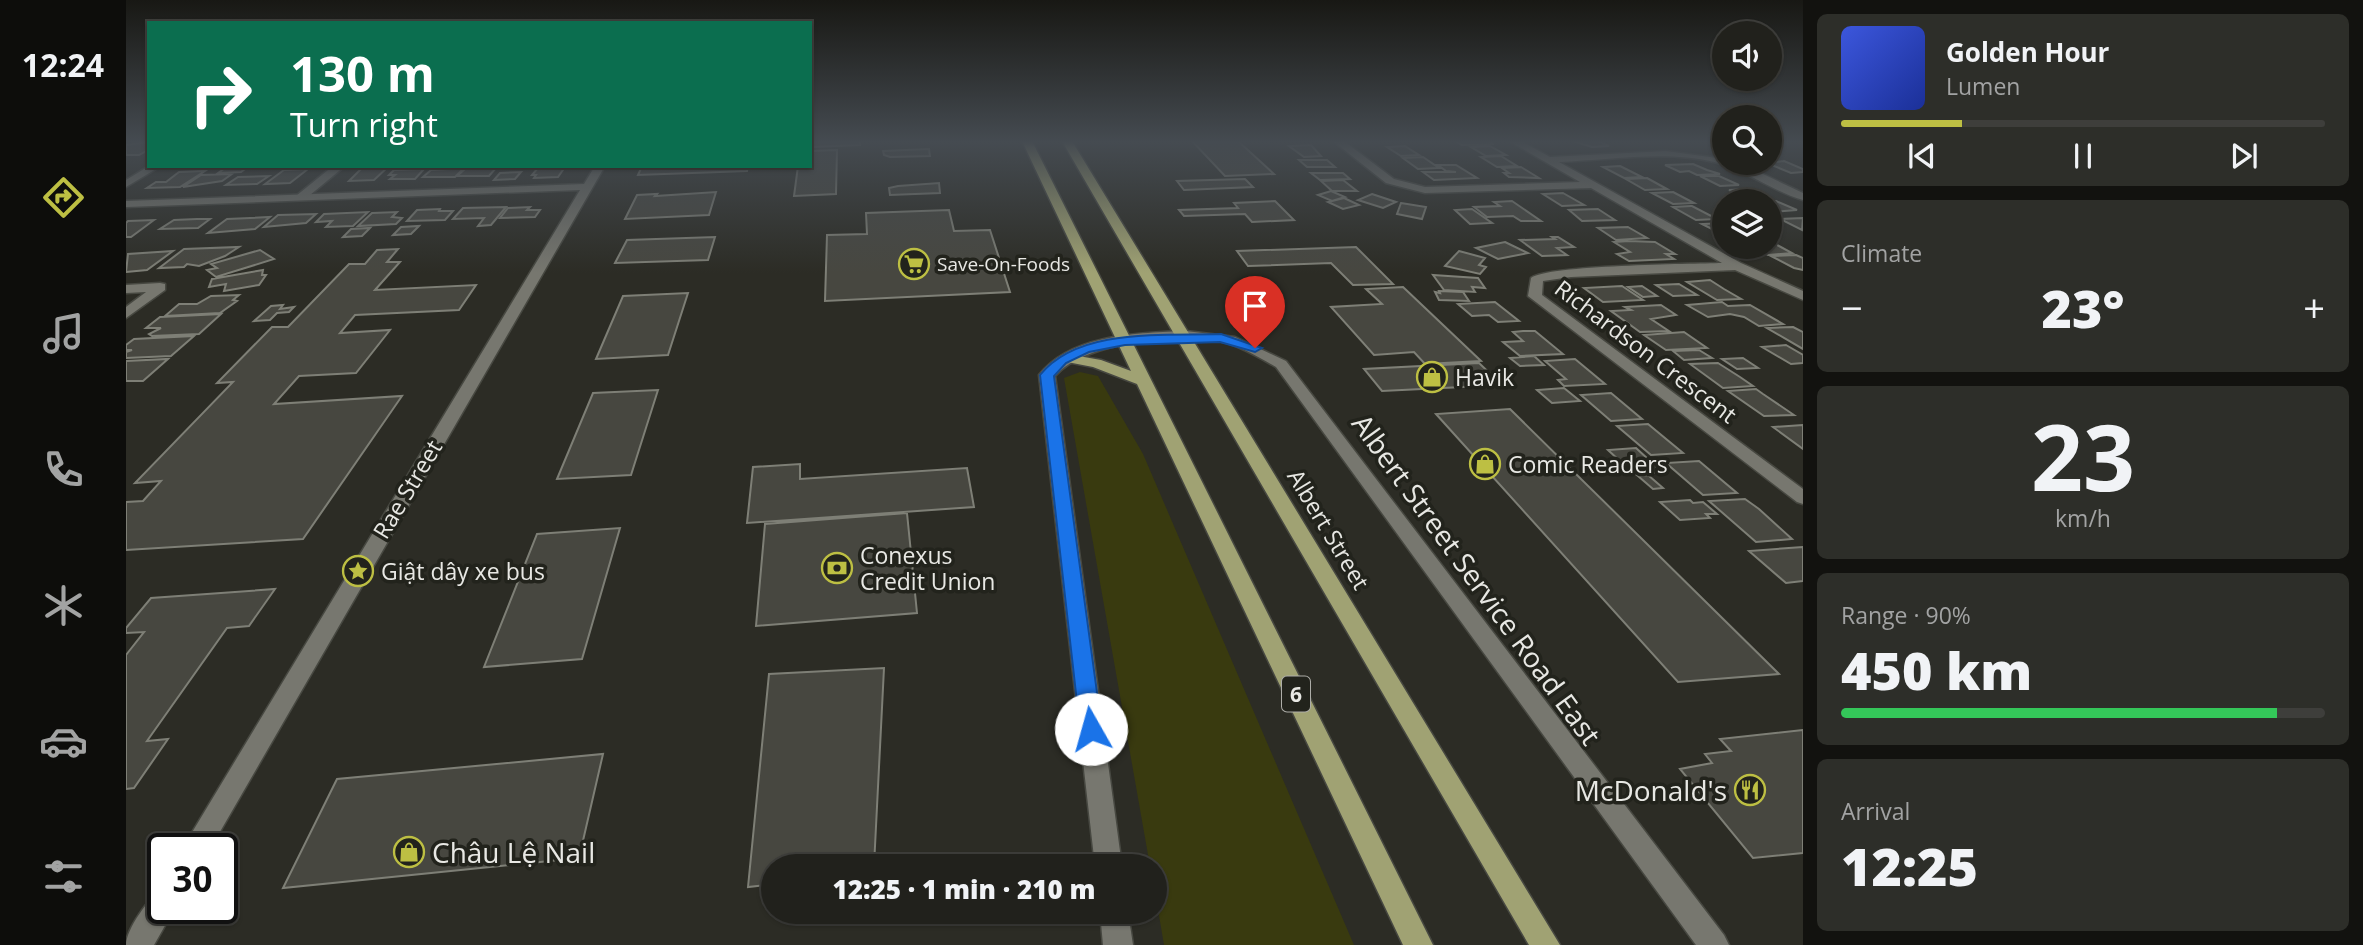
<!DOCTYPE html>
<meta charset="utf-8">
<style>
:root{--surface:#21211c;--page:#2d2e29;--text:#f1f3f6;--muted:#a2a3a3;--line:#3e3e3b;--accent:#bdbf43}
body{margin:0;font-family:"Open Sans",sans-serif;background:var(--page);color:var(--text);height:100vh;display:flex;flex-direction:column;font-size:26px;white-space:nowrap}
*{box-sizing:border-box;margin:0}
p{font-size:23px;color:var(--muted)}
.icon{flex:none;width:38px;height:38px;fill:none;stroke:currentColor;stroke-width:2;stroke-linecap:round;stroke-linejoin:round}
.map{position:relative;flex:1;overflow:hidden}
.drawer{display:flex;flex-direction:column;gap:14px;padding:14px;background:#12120f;width:560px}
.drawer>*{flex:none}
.hud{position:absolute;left:21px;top:21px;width:665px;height:147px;border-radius:0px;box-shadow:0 2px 5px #0004,0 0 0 2px var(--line);background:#0b6e4f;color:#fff;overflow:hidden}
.tools{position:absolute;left:1586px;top:21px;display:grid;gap:14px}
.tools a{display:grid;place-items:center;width:70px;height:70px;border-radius:50%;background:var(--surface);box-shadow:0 2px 5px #0004,0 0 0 2px var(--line);font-size:35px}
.speed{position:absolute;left:21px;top:833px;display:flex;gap:14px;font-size:35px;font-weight:700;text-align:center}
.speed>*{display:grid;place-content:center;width:91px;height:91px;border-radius:50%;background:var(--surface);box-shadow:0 2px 5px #0004,0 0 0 2px var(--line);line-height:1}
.speed .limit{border:4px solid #111;border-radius:10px;background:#fff;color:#111}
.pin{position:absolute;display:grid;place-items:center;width:60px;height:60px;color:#fff;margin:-72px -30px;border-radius:50% 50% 50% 0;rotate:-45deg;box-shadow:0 0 7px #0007}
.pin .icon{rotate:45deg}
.me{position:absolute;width:77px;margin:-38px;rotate:353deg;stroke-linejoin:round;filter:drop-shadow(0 0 5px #0008)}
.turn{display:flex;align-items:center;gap:24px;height:147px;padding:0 28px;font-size:32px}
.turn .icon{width:91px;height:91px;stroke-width:2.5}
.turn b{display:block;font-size:49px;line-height:60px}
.big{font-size:52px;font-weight:800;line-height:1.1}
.drawer .card{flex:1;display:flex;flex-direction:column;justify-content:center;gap:10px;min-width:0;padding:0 24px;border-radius:10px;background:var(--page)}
.drawer .dial{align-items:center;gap:0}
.dial b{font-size:91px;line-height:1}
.song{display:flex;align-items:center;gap:21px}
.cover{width:84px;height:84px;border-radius:10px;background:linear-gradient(135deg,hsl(230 70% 55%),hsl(230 70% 35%))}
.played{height:7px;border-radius:4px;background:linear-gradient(90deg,var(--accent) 25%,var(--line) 25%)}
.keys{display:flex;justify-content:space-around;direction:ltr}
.heat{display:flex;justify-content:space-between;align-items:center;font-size:38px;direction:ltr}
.charge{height:10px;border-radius:5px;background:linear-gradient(90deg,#34c759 90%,var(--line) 0)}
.trip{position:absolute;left:635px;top:854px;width:406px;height:70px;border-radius:35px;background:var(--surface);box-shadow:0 2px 5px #0004,0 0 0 2px var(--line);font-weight:800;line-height:70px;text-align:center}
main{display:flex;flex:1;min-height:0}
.tabs{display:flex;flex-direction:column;width:126px;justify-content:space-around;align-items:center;background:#0d0d0b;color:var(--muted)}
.tabs .icon{width:49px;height:49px}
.tabs .current{color:var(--accent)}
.tabs b{font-size:32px;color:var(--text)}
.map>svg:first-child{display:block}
.green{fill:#393a0f}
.building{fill:#474740;stroke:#7e7f76;stroke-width:2}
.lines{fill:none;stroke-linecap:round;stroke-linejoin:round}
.minor-casing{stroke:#474841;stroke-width:3}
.tertiary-casing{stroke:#474841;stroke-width:3}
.primary-casing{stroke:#474841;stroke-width:3}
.minor{fill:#77776f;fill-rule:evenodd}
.tertiary{fill:#77776f;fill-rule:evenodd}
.primary{fill:#a0a273;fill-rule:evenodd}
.route{fill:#1a73e8;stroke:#114b97;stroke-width:2}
.labels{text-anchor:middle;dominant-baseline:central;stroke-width:7;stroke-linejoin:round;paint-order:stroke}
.far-poi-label{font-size:19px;fill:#e8e8e4;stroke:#22231c;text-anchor:start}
.shield{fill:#22231c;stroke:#adada8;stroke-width:2}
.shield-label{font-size:21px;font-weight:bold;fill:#e8e8e4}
.street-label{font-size:23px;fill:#e8e8e4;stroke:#22231c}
.poi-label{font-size:23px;fill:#e8e8e4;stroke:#22231c;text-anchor:start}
.near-street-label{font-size:28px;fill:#e8e8e4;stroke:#22231c}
.near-poi-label{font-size:28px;fill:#e8e8e4;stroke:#22231c;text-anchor:end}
</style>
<main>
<nav class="tabs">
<b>12:24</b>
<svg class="icon current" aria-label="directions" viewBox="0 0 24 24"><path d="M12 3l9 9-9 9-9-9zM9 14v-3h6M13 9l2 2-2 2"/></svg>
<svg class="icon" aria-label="music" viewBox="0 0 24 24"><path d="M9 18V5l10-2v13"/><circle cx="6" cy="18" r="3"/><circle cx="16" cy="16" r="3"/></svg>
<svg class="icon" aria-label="phone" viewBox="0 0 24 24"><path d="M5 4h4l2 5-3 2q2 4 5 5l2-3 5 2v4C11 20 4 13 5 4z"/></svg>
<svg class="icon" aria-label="climate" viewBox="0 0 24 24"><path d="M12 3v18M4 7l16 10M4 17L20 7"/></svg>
<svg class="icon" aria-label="car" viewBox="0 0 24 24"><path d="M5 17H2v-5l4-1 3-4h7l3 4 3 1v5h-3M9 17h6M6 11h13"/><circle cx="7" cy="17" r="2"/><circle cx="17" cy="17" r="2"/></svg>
<svg class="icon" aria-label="filters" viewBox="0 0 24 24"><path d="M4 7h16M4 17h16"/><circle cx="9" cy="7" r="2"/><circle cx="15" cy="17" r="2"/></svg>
</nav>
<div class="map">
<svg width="1677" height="945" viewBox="0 0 1677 945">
<rect width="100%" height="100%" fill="#2c2c25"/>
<path class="green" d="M954 372 972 376 1017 454 1228 945H1038L1029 892V866H1024L938 378Z"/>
<path class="building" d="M686 141H734V145L686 147Z
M1066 141H1112L1148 174 1099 176Z
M1329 141H1362L1368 144 1336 145Z
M1447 141H1472L1483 146 1466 147Z
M23 142V148L19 150H22L13 155H0V145Z
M1185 145 1195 156 1178 157 1163 146Z
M1279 146 1293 155 1275 156 1261 147Z
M1364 146 1380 155 1360 156 1345 147Z
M803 149 804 156 764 157 758 155 757 151Z
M711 150 710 194 668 196 672 166H684V151Z
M1375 156 1391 166 1371 167 1355 157Z
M1297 157 1313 168 1292 169 1277 158Z
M1173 160H1201L1209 167H1181Z
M1658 161 1677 169V172L1665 173 1641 163Z
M1567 164 1581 170 1594 174 1571 175 1563 171 1554 172 1539 165Z
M1312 165H1330L1351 178 1308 180 1297 172H1330L1320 171Z
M102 166H123L115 172 92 173Z
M254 166H263L248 180 223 181 237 167Z
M516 166H622L621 171 512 175Z
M1494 166 1516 177 1498 178 1477 167Z
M439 167 432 177 408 178 410 175H406L411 169Z
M1395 167 1413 178 1383 177 1378 173H1383L1376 168Z
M355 168H370L363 176H331L339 169Z
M182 169 164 183 139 184 158 170Z
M298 169 289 179H264L269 175H263L268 170Z
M324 169H337L329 177H297L305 170Z
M79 171 54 187 21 188 30 182H40L53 172Z
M395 172 389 179 368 180 374 173Z
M1185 173H1217L1224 179 1194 180Z
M106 174 96 181 57 187 75 175Z
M143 176 131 184 100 185 112 177Z
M1574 176H1593L1613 185 1594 186Z
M1521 178 1541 189 1519 190 1500 179Z
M1119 179 1127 187 1058 190 1051 181Z
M1217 180 1231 191H1206L1195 181Z
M813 183 814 193 764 195 763 188 772 186Z
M1621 189 1643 199 1624 200 1603 190Z
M1205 191 1219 197 1206 201 1192 195Z
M590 192 583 215 499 219 511 195 531 194 529 196Z
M1547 192 1568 203 1547 204 1526 193Z
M1437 193 1458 205 1436 206 1417 194Z
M1246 194 1270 202 1257 208 1232 200Z
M1218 198 1233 205 1217 209 1202 202Z
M1149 201 1168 220 1126 222 1119 214 1058 216 1053 210 1112 208 1108 203Z
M1386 201 1415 221H1395L1387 216 1361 217 1348 207 1374 206 1368 202Z
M1635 201H1650L1671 210 1644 212 1643 201Z
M1275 203 1300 207 1296 219 1271 214Z
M1565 206H1566L1591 219 1570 220 1547 207Z
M380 207 365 225 352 226 358 218 327 219 337 208Z
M404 207 401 210H414L409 217 374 218 382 208Z
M314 209 313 211H327L319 220 281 221 291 210Z
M1346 209 1366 223 1344 224 1329 210Z
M1472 209 1489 220 1456 221 1443 210Z
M823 210 828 231 864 230 884 292 699 301 701 235 741 234 740 213Z
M242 212 227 226 200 227 206 221 190 222 198 214Z
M271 212 266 217 276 218 270 224 232 226 246 213Z
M190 214 180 223 138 227 152 215Z
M144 217 129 229 82 233 101 219Z
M1677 218 1676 230 1654 219Z
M71 219H84L72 228 34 229 48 220Z
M28 220 5 237H0V223L2 221Z
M1597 223 1598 235 1576 224Z
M293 226 285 234 267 235 275 227Z
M1502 227 1521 238 1490 240 1472 228Z
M244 228 236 236 217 237 225 229Z
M589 237 582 260 489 263 501 240Z
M1426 237H1432L1448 247 1431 248 1441 255 1416 256 1394 240 1429 239Z
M1503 241 1529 242 1549 254H1540L1548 259 1503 261 1491 254 1504 252 1488 242Z
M1643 241 1653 246 1666 253 1642 255 1627 247H1643Z
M1379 242 1402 253 1372 259 1350 248Z
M113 247 99 256 73 266 61 264 58 267 33 268 58 249Z
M1230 247 1267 284 1227 285 1205 263 1122 266 1111 251Z
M272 249 261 262H274L249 290 350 285 333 310 229 315 214 333 264 330 230 373 173 376 148 404 276 396 177 539 0 550V502L17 501 35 481 9 483 107 382 91 383 146 327H162L223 264H239L251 250Z
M134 250 148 259 90 277 81 270 91 268 85 264Z
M47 251 21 270 0 272 2 254Z
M1333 251 1359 258 1353 265 1360 267 1354 274 1319 266Z
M1670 255 1677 258V270L1668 268 1645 256Z
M137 270 136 275H140L133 285 98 291 100 284 83 287 86 279Z
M1307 275 1352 278 1359 288 1346 287 1349 292 1318 290Z
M1584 280 1598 289 1615 299 1591 300 1561 282Z
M1553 284 1571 295 1547 296 1530 285Z
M1496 286 1517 300 1477 302 1458 288Z
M1516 286 1531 296 1517 297 1502 287Z
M1277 287 1355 361 1299 364 1288 352 1248 355 1205 307 1256 304 1240 289Z
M1313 291 1337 292 1343 301 1313 300 1309 292 1314 293Z
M562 293 542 355 470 359 497 296Z
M113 295 107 300 111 301 94 313 39 316 53 304H71L85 296Z
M1369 302 1393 321 1372 322 1363 315 1346 316 1332 304Z
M1596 302 1602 306 1624 305 1657 324 1633 326 1618 317 1604 314 1582 317 1561 305Z
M157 305 154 309 168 307 163 312 151 313 144 320 128 321 145 306Z
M1535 305 1550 315 1525 319 1543 331 1514 332 1485 311 1505 310 1499 307Z
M95 314 73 334 26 336 23 334 35 328H20L34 317Z
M1667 327 1677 332V349L1641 328Z
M1397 331H1409L1437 354 1394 356 1377 342 1397 341 1387 332Z
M1558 332 1581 348 1540 350 1518 335Z
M68 336 45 356 0 358V352L6 350H0V345L8 339Z
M1660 345 1677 355V363L1665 364 1636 347Z
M1573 350 1586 358 1558 360 1547 351Z
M1408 356 1418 365 1394 366 1384 358Z
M1617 358 1632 368 1611 369 1596 359Z
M42 359 17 381H0V361Z
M1449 359 1479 384 1438 386 1432 380 1440 379 1419 361Z
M1353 363 1376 385 1256 391 1238 369Z
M1592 363 1614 377 1627 386 1597 388 1564 364Z
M1438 388 1454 401 1426 403 1411 390Z
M1630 389 1637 394 1668 415 1638 416 1602 391Z
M532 390 505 475 431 479 467 393Z
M1485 393 1516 419 1485 421 1455 395Z
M1384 409 1653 674 1552 682 1310 414Z
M1522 424 1557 453 1525 455 1491 426Z
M1677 425V449L1647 427Z
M1510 448 1523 460 1495 462 1482 450Z
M1525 459 1540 472 1500 475 1486 462Z
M1573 461 1611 493 1577 495 1540 463Z
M674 464V479L841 468 848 507 621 523 627 467Z
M1522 475 1537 488 1527 489 1512 476Z
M1619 499 1633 509 1666 539 1630 542 1583 501Z
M1564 500 1567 503 1577 502 1591 514H1580L1584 518 1554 520 1534 502Z
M781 513 791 613 630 626 639 524Z
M494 528 456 659 358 667 411 534Z
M1677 547V581L1660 583 1623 551Z
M149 589 123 626 101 628 21 741 42 739 8 788 0 789V655L18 632 0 633V628L25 598Z
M758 668 748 866H648V884L622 887 643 674Z
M1677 730V853L1627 858 1554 769 1586 763 1579 754 1605 751 1594 739Z
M477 754 453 858 157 888 211 779Z"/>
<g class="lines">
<g class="minor-casing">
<path id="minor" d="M1207 141H1218L1268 179 1299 187 1454 182 1383 141H1395L1424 157 1540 151 1598 159V163L1620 166 1677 193V200C1646 191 1620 170 1588 162 1539 150 1484 160 1433 162L1615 263 1677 291V300L1609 270 1445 277 1417 281 1416 295 1677 489V504L1671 502 1402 296 1405 278C1421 265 1566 264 1596 263L1465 188 1299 193 1260 183Z
M23 166H35L0 187V180Z
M207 166H219L178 200H170V196Z
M34 283 39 284V290L0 318V307L20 292 0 293V285Z
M1060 331 1109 337 1160 361 1598 935 1603 945H1570L1150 367C1134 358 1118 348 1101 343 1057 332 959 341 929 376L996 866H969L913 375C945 334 1013 333 1060 331Z
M974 912H1002L1007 945H977Z"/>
</g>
<g class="tertiary-casing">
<path id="tertiary" d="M469 166H479L84 849H56L454 190 0 207V201L458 184Z
M37 890V908H49L28 945H0C0 930 23 896 37 890Z"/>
</g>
<g class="primary-casing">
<path id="primary" d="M896 141H906L1307 945H1277L1011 384 967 367 936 361 934 358 941 354 975 360 1005 371Z
M936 141H946L1434 945H1403Z"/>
</g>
<use href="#minor" class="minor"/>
<use href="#tertiary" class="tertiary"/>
<use href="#primary" class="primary"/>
</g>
<linearGradient id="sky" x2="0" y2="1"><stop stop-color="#181814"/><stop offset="0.52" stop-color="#454b51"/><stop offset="1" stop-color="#454b51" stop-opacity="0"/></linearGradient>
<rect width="1677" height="273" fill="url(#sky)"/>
<path class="route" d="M1095 334 1136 348 1129 352 1094 342 999 345 963 352 940 363 928 376 976 729 973 736 965 738 957 736 954 729 914 375C952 327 1039 336 1095 334Z"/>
<defs>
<g id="supermarket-ring" transform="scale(1.575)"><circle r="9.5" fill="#22231c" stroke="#bdbf43" stroke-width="1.5"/><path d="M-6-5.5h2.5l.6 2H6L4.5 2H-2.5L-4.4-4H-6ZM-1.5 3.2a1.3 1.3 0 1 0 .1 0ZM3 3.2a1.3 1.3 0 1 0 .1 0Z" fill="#bdbf43"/></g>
<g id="shop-ring" transform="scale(1.575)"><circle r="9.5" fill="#22231c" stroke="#bdbf43" stroke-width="1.5"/><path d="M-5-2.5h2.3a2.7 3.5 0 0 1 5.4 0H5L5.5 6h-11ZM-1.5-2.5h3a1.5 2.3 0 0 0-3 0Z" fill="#bdbf43"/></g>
<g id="bank-ring" transform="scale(1.575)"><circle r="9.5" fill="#22231c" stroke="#bdbf43" stroke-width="1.5"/><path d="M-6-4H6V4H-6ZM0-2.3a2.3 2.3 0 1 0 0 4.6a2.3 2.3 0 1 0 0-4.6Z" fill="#bdbf43"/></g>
<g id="sight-ring" transform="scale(1.575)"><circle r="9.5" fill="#22231c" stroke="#bdbf43" stroke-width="1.5"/><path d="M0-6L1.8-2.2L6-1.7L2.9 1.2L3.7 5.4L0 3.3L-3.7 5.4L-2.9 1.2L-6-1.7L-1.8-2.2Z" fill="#bdbf43"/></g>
<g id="restaurant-ring" transform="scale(1.575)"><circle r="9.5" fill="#22231c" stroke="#bdbf43" stroke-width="1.5"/><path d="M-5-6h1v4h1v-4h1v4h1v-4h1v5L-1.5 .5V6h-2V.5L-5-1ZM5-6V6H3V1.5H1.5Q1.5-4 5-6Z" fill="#bdbf43"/></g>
</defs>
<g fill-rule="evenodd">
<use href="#supermarket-ring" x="788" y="264"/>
<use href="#shop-ring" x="1306" y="377"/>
<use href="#shop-ring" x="1359" y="464"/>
<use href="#bank-ring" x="711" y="568"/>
<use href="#sight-ring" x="232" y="571"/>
<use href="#restaurant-ring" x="1624" y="790"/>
<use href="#shop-ring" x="283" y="852"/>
</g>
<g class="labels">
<g class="far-poi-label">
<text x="811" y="264">Save-On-Foods</text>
</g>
<rect class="shield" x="1156" y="676.5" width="28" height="35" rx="5"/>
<g class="shield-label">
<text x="1170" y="694">6</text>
</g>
<g class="street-label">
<text transform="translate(1520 351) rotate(37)">Richardson Crescent</text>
<text transform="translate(281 489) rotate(-59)">Rae Street</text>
<text transform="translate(1203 529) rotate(59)">Albert Street</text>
</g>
<g class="poi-label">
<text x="1329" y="377">Havik</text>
<text x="1382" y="464">Comic Readers</text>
<text x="734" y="555">Conexus<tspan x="734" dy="26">Credit Union</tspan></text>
<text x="255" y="571">Giật dây xe bus</text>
</g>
<g class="near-street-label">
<text transform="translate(1351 579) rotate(54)">Albert Street Service Road East</text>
</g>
<g class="near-poi-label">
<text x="1601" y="790">McDonald's</text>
<text x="306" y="852" text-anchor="start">Châu Lệ Nail</text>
</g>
</g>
</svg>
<div class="tools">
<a><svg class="icon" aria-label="sound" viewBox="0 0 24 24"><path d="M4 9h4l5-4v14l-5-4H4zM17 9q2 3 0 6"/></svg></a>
<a><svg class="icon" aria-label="search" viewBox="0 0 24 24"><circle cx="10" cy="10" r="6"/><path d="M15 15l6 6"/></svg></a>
<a><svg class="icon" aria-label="layers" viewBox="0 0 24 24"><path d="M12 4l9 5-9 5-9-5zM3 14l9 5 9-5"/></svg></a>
</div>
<div class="speed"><div class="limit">30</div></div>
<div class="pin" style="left:1129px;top:348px;background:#d93025"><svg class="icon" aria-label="arrive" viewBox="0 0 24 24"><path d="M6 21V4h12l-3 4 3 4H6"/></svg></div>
<svg class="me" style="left:965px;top:729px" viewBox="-20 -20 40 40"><circle r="19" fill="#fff"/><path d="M0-13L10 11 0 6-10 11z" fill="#1a73e8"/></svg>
<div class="trip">12:25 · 1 min · 210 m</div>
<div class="hud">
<div class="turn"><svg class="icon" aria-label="right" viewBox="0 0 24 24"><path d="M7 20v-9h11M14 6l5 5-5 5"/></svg><div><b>130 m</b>Turn right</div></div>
</div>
</div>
<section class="drawer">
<div class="card">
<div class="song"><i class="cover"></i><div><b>Golden Hour</b><p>Lumen</p></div></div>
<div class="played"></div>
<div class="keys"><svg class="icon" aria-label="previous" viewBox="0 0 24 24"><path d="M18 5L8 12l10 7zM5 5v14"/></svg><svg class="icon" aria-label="pause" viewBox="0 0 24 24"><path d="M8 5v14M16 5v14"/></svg><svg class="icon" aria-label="next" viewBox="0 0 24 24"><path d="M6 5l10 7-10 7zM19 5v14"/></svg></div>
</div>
<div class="card"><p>Climate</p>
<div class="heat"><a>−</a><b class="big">23°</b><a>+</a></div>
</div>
<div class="card dial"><b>23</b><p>km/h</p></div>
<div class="card"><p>Range · 90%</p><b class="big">450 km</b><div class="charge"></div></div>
<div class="card"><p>Arrival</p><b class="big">12:25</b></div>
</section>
</main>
